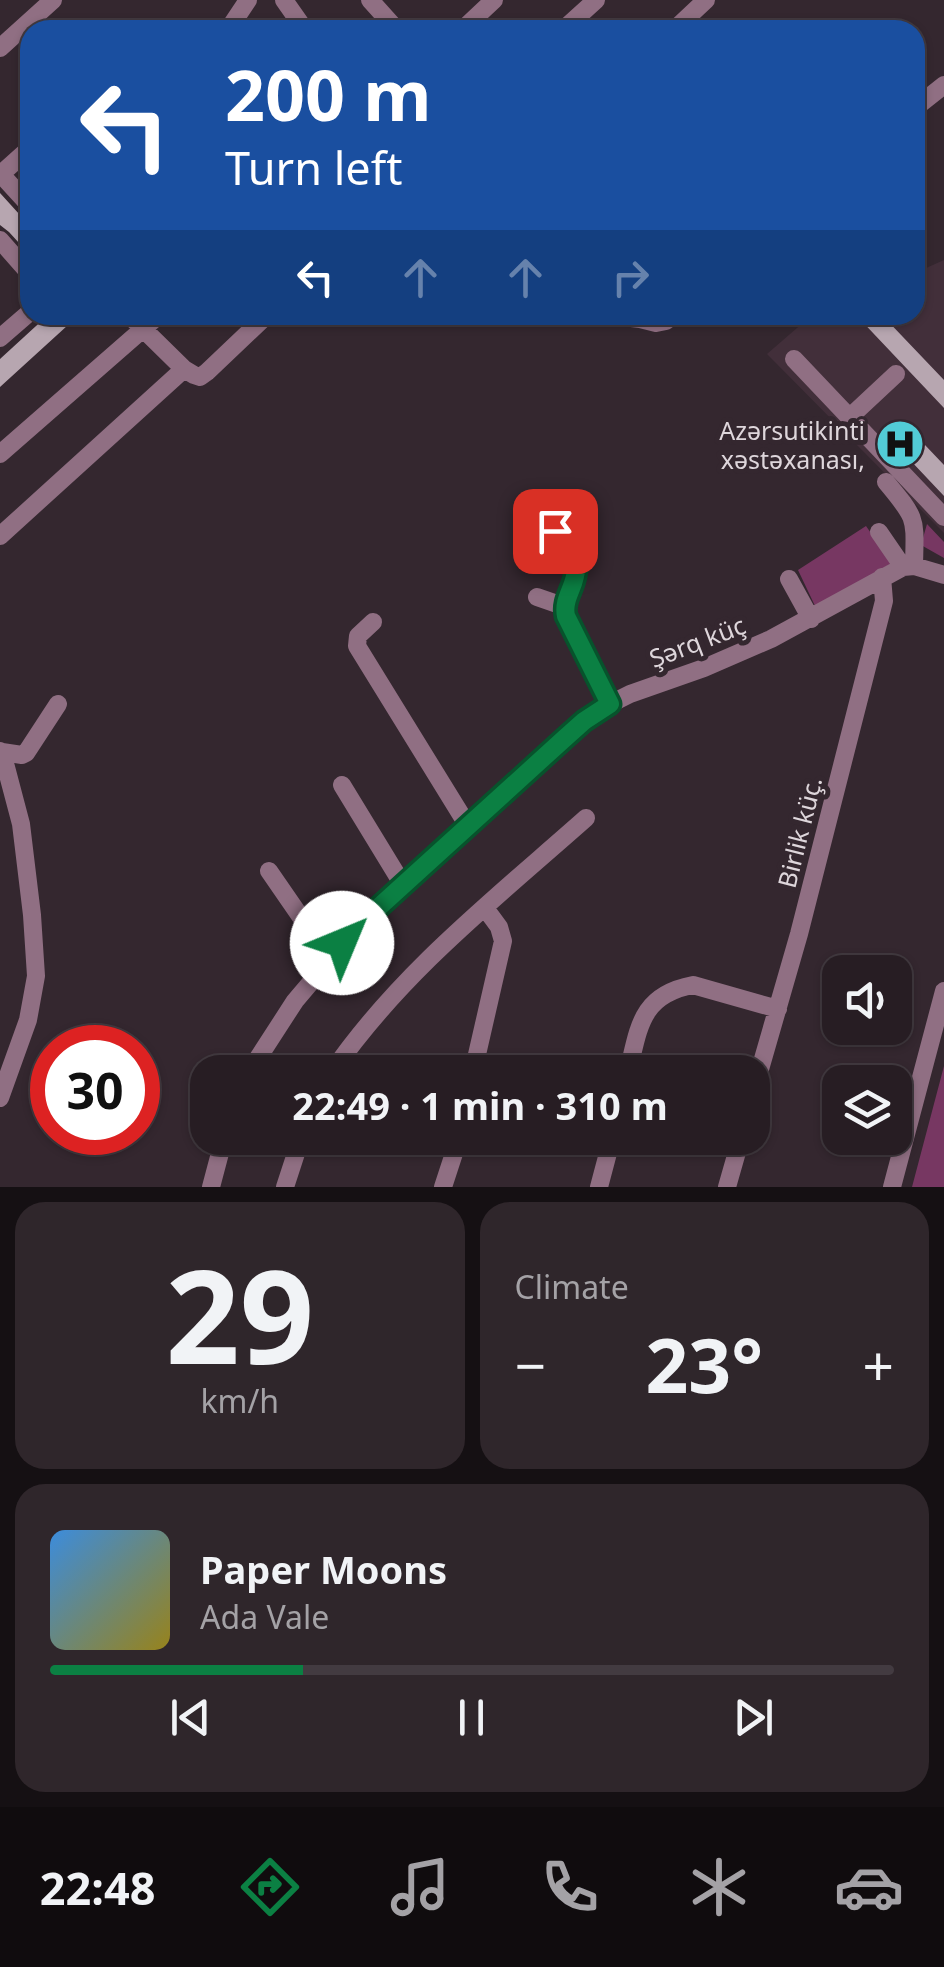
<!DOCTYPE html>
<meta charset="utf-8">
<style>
:root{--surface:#271d23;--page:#2f262b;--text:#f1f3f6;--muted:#a4a2a6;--line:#433b41;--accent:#0b8043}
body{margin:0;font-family:"Noto Sans",sans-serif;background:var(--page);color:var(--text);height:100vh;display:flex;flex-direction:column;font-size:38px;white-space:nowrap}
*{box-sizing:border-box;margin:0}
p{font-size:32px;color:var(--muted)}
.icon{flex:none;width:55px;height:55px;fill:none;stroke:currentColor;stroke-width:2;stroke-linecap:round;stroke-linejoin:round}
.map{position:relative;height:1187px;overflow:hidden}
.drawer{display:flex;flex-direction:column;gap:15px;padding:15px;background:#151013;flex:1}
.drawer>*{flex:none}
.hud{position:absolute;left:20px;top:20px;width:905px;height:305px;border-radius:30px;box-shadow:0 2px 8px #0004,0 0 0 2px var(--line);background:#1a4fa0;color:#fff;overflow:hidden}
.controls{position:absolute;left:822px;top:955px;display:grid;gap:20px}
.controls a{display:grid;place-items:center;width:90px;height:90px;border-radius:20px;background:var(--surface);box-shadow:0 2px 8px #0004,0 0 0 2px var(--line);font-size:50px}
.speed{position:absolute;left:30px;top:1025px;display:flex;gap:20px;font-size:50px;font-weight:700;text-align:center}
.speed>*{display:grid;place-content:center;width:130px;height:130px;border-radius:50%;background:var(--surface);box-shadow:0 2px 8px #0004,0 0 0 2px var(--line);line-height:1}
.speed .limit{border:15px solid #d22;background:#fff;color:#111}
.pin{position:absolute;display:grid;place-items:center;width:85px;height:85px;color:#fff;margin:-42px;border-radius:20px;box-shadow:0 5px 15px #0006}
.me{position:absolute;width:110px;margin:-55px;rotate:45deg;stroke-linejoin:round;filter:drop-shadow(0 0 8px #0008)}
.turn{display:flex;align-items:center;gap:35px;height:210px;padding:0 40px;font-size:45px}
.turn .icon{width:130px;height:130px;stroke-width:2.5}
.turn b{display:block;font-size:70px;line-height:85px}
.lanes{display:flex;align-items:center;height:95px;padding:0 40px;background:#0003;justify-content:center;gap:50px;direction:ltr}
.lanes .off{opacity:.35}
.big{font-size:75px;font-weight:700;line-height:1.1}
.drawer .card{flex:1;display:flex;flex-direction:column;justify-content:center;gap:15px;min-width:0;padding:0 35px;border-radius:30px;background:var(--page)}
.drawer .dial{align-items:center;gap:0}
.dial b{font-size:130px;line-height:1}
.song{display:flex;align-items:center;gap:30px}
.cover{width:120px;height:120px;border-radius:15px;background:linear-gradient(135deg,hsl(210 70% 55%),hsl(50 70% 35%))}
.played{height:10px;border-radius:5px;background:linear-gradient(90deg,var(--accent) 30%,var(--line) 30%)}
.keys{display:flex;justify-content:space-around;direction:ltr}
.heat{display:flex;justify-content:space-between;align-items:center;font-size:55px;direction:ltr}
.drawer .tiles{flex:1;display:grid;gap:15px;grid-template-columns:1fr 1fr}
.card:last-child{grid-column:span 2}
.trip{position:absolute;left:190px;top:1055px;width:580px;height:100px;border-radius:30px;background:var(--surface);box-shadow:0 2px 8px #0004,0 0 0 2px var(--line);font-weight:700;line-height:100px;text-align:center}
.tab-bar{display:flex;height:160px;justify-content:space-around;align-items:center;background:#100c0e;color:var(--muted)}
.tab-bar .icon{width:70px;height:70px}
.tab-bar .active{color:var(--accent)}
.tab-bar b{font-size:45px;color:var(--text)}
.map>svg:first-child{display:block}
.built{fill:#422f3a}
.green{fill:#773762}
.building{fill:#b7a6b0}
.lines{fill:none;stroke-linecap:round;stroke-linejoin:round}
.minor{stroke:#906f83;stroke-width:18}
.route-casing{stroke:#07532c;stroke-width:25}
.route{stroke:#0b8043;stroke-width:18}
.labels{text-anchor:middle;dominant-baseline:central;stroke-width:10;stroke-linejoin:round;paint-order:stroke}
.poi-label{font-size:25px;fill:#ded6db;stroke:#34272f;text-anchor:end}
.street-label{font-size:25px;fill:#ded6db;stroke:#34272f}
</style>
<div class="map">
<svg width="944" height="1187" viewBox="0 0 944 1187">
<rect width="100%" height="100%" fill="#34272f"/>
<path class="built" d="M944 260V533L767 354 812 315H915V273Z"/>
<path class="green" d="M927 524 944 542V558L921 545Z
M866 526 892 563 816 608 798 570Z
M944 1066V1187H912Z"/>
<path class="building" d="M0 193 30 226V255L9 232 0 225Z
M48 315H79L0 387V359Z
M856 315H882L944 380V408Z
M925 445 944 465V496L910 460Z"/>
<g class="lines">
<path class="minor" d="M284 0 305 30
M370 0 397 30
M228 30 248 0
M462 30 494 0
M563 30 596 0
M674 30 706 0
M0 48 53 0
M915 108 944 85
M0 173 30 206
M1 174 30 148
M0 240 30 274
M129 315 184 369
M606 315 640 319 656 323 666 321 673 315
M0 338 30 312
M794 359 944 517
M851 416 896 374
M0 454 159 315
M886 482C918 520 915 518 914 566
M555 531C562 541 576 554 576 567 577 585 562 598 566 616L610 704
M879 532 903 567
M0 536 184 369 194 375 200 377 207 372 267 315
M789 579 811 619
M537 597 563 606
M373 622 358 636 357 646 468 826
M0 751 2 752 21 824 32 915 36 976 28 1020 0 1098
M2 752 22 755 26 753 58 704
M342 785 403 885
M269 871 329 958
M249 1072 295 1001 356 929 584 721 610 704 630 694 704 668 771 639 903 567 914 566 944 575
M332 1072C400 973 497 897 586 818
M473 1072 503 941 499 927 485 908
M628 1072C639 1028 640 995 693 985L778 1009
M752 1097 799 934 884 601 882 577
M211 1187 224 1138
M285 1187 301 1138
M443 1187 459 1138
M599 1187 612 1138
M727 1187 741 1138
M892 1187 944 991"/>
</g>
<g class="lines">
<g class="route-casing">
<path id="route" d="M342 943 379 907 565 738 584 721 610 704 566 616C562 598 577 585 576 567 576 554 562 541 555 531"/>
</g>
<use href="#route" class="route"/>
</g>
<defs>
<g id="hospital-disc" transform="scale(2.5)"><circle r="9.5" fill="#52ccd6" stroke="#34272f"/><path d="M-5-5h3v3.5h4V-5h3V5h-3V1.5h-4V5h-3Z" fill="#111"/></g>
</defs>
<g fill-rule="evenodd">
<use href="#hospital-disc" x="900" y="444"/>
</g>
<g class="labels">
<g class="poi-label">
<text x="865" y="430">Azərsutikinti<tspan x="865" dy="29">xəstəxanası,</tspan></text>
</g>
<g class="street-label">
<text transform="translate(697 641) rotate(-21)">Şərq küç</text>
<text transform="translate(799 832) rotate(-76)">Birlik küç.</text>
</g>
</g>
</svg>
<div class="controls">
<a><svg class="icon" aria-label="sound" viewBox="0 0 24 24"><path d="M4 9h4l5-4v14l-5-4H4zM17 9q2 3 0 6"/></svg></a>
<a><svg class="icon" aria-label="layers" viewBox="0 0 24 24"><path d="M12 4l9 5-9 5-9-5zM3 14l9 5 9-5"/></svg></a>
</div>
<div class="speed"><div class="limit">30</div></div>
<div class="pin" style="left:555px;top:531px;background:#d93025"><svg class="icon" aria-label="arrive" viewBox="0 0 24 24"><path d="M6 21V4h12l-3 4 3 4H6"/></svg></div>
<svg class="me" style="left:342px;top:943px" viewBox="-20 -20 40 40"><circle r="19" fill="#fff"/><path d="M0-13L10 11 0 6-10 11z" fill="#0b8043"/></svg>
<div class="trip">22:49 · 1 min · 310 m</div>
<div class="hud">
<div class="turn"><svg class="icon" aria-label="left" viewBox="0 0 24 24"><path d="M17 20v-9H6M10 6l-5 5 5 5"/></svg><div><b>200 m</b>Turn left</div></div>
<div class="lanes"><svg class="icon" aria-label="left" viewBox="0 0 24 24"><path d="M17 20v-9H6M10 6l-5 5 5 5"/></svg><svg class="icon off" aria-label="ahead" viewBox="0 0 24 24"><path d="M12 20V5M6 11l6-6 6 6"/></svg><svg class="icon off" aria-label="ahead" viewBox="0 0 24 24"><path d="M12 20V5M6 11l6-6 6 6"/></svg><svg class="icon off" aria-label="right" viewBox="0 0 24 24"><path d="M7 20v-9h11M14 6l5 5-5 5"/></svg></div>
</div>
</div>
<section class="drawer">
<div class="tiles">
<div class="card dial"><b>29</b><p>km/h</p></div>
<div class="card"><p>Climate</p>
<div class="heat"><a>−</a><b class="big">23°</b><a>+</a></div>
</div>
<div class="card">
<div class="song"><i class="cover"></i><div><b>Paper Moons</b><p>Ada Vale</p></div></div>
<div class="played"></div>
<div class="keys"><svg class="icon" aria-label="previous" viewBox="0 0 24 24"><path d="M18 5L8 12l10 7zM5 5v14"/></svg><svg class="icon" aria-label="pause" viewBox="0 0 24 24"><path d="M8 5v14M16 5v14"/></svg><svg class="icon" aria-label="next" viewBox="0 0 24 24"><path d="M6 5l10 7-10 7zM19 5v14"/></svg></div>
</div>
</div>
</section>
<nav class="tab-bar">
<b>22:48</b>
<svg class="icon active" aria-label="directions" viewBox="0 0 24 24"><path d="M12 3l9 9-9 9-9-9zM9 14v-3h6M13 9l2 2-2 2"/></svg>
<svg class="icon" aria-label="music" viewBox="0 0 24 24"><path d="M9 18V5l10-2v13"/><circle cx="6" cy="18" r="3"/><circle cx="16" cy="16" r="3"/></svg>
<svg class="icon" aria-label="phone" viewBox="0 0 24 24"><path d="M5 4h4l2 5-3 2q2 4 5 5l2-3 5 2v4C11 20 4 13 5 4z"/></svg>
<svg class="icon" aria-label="climate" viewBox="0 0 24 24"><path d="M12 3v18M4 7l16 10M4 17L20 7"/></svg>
<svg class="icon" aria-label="car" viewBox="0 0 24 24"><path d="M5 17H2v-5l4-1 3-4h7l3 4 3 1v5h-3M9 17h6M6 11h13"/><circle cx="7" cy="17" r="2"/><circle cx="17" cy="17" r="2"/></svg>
</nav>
